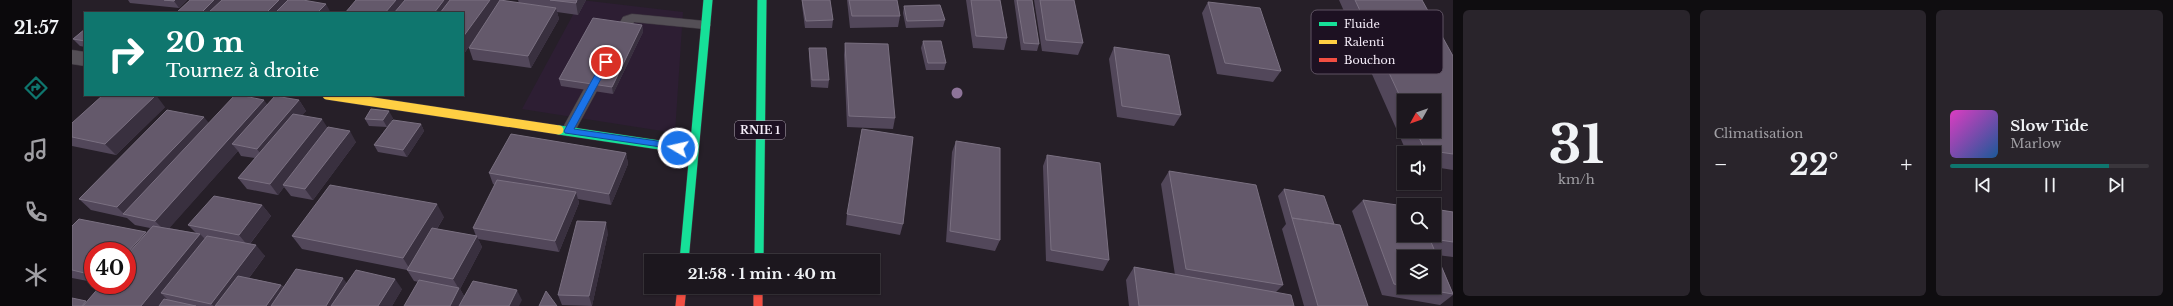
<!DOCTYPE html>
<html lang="fr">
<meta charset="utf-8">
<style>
:root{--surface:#1c171e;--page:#29242b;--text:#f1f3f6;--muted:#a09fa4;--line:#3a363c;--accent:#0f766e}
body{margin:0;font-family:"Libre Baskerville",serif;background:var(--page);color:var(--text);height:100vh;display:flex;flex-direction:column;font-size:15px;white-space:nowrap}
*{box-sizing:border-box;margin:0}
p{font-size:13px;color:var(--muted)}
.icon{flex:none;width:22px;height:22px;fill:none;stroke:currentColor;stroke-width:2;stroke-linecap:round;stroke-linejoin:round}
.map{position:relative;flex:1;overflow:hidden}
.drawer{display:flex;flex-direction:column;gap:10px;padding:10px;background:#0f0d10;width:720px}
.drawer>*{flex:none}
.top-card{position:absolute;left:12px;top:12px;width:380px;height:84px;border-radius:0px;box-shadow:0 1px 3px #0004,0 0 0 1px var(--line);background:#0f766e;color:#fff;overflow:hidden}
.needle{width:26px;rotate:230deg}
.tools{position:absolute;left:1325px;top:94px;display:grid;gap:8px}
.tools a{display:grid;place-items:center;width:44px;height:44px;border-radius:0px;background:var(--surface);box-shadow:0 1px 3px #0004,0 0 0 1px var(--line);font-size:20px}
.speed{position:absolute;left:12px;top:242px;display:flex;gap:8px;font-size:20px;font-weight:700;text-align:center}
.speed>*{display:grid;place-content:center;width:52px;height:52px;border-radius:50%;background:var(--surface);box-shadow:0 1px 3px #0004,0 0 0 1px var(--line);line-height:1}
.speed .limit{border:6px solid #d22;background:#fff;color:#111}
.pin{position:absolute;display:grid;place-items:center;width:34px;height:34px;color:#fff;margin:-17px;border:2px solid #fff;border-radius:50%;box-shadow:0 1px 4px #0007}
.me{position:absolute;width:44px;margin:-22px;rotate:279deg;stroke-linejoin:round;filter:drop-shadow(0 0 3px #0008)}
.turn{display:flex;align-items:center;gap:14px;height:84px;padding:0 16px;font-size:18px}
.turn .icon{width:52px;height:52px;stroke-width:2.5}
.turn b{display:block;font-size:28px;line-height:34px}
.big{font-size:30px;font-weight:700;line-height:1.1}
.drawer .widget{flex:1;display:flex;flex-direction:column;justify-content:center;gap:6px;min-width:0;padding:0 14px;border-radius:6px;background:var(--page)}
.drawer .dial{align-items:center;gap:0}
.dial b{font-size:52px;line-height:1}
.song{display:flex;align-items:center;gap:12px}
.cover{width:48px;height:48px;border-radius:6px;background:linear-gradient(135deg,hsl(310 70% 55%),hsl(210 70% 35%))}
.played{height:4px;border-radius:2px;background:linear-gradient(90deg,var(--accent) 80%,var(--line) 80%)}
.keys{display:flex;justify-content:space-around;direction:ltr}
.heat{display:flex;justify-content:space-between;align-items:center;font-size:22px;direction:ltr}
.drawer .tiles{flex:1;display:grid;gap:10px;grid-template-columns:repeat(3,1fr)}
.trip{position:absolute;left:572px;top:254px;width:236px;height:40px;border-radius:0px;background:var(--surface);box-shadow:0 1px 3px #0004,0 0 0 1px var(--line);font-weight:700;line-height:40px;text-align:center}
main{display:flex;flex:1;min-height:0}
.tabs{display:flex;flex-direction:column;width:72px;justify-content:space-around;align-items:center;background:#0b090c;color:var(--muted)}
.tabs .icon{width:28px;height:28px}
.tabs .selected{color:var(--accent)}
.tabs b{font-size:18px;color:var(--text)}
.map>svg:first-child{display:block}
.built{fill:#2d1e33}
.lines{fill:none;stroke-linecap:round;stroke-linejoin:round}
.lane-casing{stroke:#403a42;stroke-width:1}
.street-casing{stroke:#403a42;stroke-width:1}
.fast-casing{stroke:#403a42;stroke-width:10}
.slow-casing{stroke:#403a42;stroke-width:10}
.jam-casing{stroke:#403a42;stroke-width:10}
.lane{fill:#544f56;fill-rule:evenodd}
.street{fill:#544f56;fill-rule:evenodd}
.fast{stroke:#16e098;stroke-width:9}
.slow{stroke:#ffcf43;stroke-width:9}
.jam{stroke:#f24e42;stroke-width:9}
.tree{fill:#8e7499}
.wall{fill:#52475a;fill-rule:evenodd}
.shaded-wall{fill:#39303f}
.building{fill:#64596b;stroke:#7a7081}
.route{fill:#1a73e8;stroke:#114b97}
.labels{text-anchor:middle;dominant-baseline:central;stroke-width:4;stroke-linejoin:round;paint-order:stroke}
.shield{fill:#1d1122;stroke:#b4aab8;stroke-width:1}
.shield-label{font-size:11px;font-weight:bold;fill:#f4ecf8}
.key{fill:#1d1122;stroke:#5e5362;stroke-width:1}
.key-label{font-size:11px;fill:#f4ecf8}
</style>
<main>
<nav class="tabs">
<b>21:57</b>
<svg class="icon selected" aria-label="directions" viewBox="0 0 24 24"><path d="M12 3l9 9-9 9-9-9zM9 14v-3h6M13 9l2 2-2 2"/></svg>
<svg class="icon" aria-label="music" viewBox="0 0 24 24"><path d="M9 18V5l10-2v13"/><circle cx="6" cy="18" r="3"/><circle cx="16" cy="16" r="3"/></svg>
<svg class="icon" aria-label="phone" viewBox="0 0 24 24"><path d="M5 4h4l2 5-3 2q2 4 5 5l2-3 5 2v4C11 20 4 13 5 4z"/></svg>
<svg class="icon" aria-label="climate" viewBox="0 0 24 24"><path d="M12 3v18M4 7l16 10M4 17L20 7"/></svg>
</nav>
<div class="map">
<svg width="1381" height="306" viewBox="0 0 1381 306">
<rect width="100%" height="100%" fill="#261f28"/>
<path class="built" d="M509 0 611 12 603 133 450 109Z"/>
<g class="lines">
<g class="lane-casing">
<path id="lane" d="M560 14 633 21 639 25 633 29 562 22 550 43H540L538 40 551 17Z
M527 69 532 71 534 74 503 131 501 135 496 136 491 135 489 131 522 71Z"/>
</g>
<g class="street-casing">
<path id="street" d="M0 50 13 52V66L0 64Z"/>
</g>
<g class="fast-casing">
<path id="fast" d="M487 130 621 150
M612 261 636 0
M687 261 690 0"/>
</g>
<g class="slow-casing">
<path id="slow" d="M255 95 487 130"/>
</g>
<g class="jam-casing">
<path id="jam" d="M686 287V306
M608 306 610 287"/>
</g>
<use href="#lane" class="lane"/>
<use href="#street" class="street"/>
<use href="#fast" class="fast"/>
<use href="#slow" class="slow"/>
<use href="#jam" class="jam"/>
</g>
<circle class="tree" cx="885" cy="93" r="5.5"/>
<path class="wall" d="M56 0H115L107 8 58 3Z
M284 0H429L447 3 446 0H514L506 15 485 12 487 19 459 68 401 60 397 48 414 23 391 55V13Z
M730 0H758L761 20 760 28H733L730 5Z
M775 0H825L828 16 826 27 778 28Z
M894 0H928L935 38 932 50 901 48Z
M942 0H960L967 44 965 51 949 50Z
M962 0H1002L1011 43 1006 55 970 51Z
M1267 0H1350L1381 56V170L1362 167V153H1335ZM1332 101 1362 131H1332Z
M1136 2 1209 71 1201 82 1145 74 1130 13Z
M832 6 873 20 871 27 834 28 831 13Z
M570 25 571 32 541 94 489 86 487 79Z
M13 29V47L8 46 1 39Z
M851 41 874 63 872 70H854L849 48Z
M773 43 823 118 821 129 775 127 772 55Z
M1042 47 1109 115 1102 126 1045 117 1037 59Z
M737 48 757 80 756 88 739 87 737 56Z
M227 100 234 111 230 115 284 142 241 200 219 196 212 187 206 195 175 189 166 178 183 158 169 156 166 151 97 228 124 233 116 225 190 205 199 216 178 244 193 256 177 278 209 285 212 287 275 283 330 289 320 306H0L15 302 55 285 21 251V282L0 278V226L74 233 78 228 63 225 55 218 19 210 7 199 137 123 196 104Z
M93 107 44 155 0 146V123Z
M321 118 317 125 349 124 352 131 335 157 306 152 302 145 315 127 297 126 293 119Z
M884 141 928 240 923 251 874 242 880 152Z
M554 153 556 164 539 205 506 199 507 203 487 252 406 239 410 247 388 289 392 296 450 300 332 306 347 282 342 281 335 270 230 249 220 236 372 217 365 229 404 236 401 228 423 185 421 184 417 173Z
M975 155 1037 260 1031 271 974 261 971 166Z
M1097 171 1211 285 1204 292 1222 306H1057L1054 280 1062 267 1103 275 1089 184Z
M1212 189 1262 224 1296 306H1232L1210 229 1214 224 1206 196Z
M1291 200 1332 235H1362V209L1381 212V257L1365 255 1381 293V295L1368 305 1310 295 1280 211ZM1332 257 1362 287H1332Z
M775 214 831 224 828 235 774 225Z
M536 233 520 306 490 305 486 295Z"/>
<path class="shaded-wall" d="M103 0H115L107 8 102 1Z
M142 0H154L141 13H129Z
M207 0H219L213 13H194Z
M324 0H338L328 13H313Z
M372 0H385L375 13H362Z
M418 0H429L391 55V37Z
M505 0H514L506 15 504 3Z
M254 4 259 13H245Z
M484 8 487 19 459 68 456 56Z
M570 25 571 32 541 94 540 87Z
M84 95 93 107 44 155 33 144Z
M192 100 200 111 160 144 166 151 94 232 83 221Z
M227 100 234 111 193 160 185 149Z
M317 111 321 118 315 127 311 120Z
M132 117 141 128 53 215 45 207Z
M250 119 257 130 211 185 212 187 206 195 198 184Z
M349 124 352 131 335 157 331 150Z
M278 131 284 142 241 200 233 189Z
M554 153 556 164 539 205 537 194Z
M504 192 507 203 487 252 483 241Z
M365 204 372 217 339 271 331 258Z
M190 205 199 216 176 246 167 235Z
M534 222 536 233 520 306 517 296Z
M74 232 85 243 55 278V253Z
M128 234 140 246 89 293 97 301 93 306H69Z
M405 236 410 247 388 289 393 298 389 306H378L387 289 381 279Z
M184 245 193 256 156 306H142L139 304Z
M271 278 279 289 269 306H254Z
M323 279 330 289 320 306H306Z
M209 285 219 295 211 306H194Z
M445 290 450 300 447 306H437Z"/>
<path class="building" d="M92 0H103L102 1Z
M118 0H142L129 13H104Z
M150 0H207L194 13H136Z
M216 0H231L254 4 245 13H203Z
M284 0H324L313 13H273Z
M333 0H372L362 13H322Z
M378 0H418L391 37V13H368Z
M428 0 484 8 456 56 397 48Z
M478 0H505L504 3Z
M730 0H758L761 20 734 21Z
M777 0H825L828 16H780Z
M899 0H928L935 38 904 36Z
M945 0H960L967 44 952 43Z
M968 0H1002L1011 43 974 40Z
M1283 0H1350L1381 56V154L1353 150 1344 131H1362V101H1332V105Z
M1136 2 1188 8 1209 71 1153 63Z
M868 5 873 20 835 21 832 6Z
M521 18 570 25 540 87 487 79Z
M13 29V41L1 39Z
M851 41H869L874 63H856Z
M773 43 816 44 823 118 777 116Z
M1042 47 1097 55 1109 115 1050 106Z
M737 48H754L757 80H740Z
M31 95H84L33 144 0 137V123Z
M163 95H167L192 100 83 221 51 214Z
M203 96 227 100 185 149 160 144Z
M299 109 317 111 311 120 293 119Z
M95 110 132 117 45 207 7 199Z
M221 114 250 119 198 184 166 178Z
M321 120 349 124 331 150 302 145Z
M256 127 278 131 233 189 211 185Z
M790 129 841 137 831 224 775 214Z
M439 134 554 153 537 194 417 173Z
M884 141 928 148V240L878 231Z
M975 155 1028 163 1037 260 979 250Z
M1097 171 1184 185 1211 285 1114 269Z
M425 180 504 192 483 241 401 228Z
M258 185 365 204 331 258 220 236Z
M1212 189 1252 196 1262 224 1220 218Z
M142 196 190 205 167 235 116 225Z
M1291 200 1332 206V235H1356L1381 294 1339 287H1362V257H1332V286L1322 284Z
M1362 209 1381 212V242L1368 240 1362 227Z
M1220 218 1268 225 1296 306H1246Z
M7 219 74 232 55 253V251H21V275L0 270V226Z
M505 221 534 222 517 296 486 295Z
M81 226 128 234 69 306H11L29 285H55V255Z
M360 228 405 236 381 279 335 270Z
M135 236 184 245 139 304 89 293Z
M1062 267 1219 295 1222 306H1067Z
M224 269 271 278 254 306H199Z
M284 270 323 279 306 306H259Z
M166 276 209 285 194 306H143Z
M347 280 387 288 378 306H332Z
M401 281 445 290 437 306H387Z
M474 291 485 306H467Z
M0 298 14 301 10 306H0Z
M92 299 124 306H87Z"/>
<path class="route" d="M534 59 538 62 502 129 606 144 609 145V150L493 133 492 131 530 62Z"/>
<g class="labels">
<rect class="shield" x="663" y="121" width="50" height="18" rx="3"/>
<g class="shield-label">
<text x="688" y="130">RNIE 1</text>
</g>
</g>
<rect x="1239" y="10" width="132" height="64" rx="6" class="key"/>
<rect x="1247" y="22" width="18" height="4" fill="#16e098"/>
<rect x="1247" y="40" width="18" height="4" fill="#ffcf43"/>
<rect x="1247" y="58" width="18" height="4" fill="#f24e42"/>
<g class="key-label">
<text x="1272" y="28">Fluide</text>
<text x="1272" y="46">Ralenti</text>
<text x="1272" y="64">Bouchon</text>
</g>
</svg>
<div class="tools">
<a><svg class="needle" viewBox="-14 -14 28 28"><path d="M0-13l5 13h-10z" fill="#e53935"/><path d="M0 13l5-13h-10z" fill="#a09fa4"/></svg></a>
<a><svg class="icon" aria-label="sound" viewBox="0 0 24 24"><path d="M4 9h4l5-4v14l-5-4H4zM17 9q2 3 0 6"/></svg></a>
<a><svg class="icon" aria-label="search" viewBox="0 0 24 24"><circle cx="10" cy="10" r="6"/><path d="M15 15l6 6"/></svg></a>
<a><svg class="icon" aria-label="layers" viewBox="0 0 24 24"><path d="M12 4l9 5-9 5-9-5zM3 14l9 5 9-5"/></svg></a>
</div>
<div class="speed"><div class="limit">40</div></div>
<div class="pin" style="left:534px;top:62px;background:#d93025"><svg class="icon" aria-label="arrive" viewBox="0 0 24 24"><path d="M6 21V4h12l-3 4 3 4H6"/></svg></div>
<svg class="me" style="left:606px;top:148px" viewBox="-20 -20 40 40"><circle r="17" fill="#1a73e8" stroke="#fff" stroke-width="3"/><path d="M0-11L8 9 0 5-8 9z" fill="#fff"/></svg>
<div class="trip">21:58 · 1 min · 40 m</div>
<div class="top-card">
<div class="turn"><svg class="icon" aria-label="right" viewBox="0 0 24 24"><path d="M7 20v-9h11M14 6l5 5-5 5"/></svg><div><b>20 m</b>Tournez à droite</div></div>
</div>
</div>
<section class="drawer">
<div class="tiles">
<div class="widget dial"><b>31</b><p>km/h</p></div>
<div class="widget"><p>Climatisation</p>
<div class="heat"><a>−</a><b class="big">22°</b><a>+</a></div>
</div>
<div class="widget">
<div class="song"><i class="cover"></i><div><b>Slow Tide</b><p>Marlow</p></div></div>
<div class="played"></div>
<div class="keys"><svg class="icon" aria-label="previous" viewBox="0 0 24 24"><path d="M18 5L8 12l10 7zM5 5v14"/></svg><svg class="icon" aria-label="pause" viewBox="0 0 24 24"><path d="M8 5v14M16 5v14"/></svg><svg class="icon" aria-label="next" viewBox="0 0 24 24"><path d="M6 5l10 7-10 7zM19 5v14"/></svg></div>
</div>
</div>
</section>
</main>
